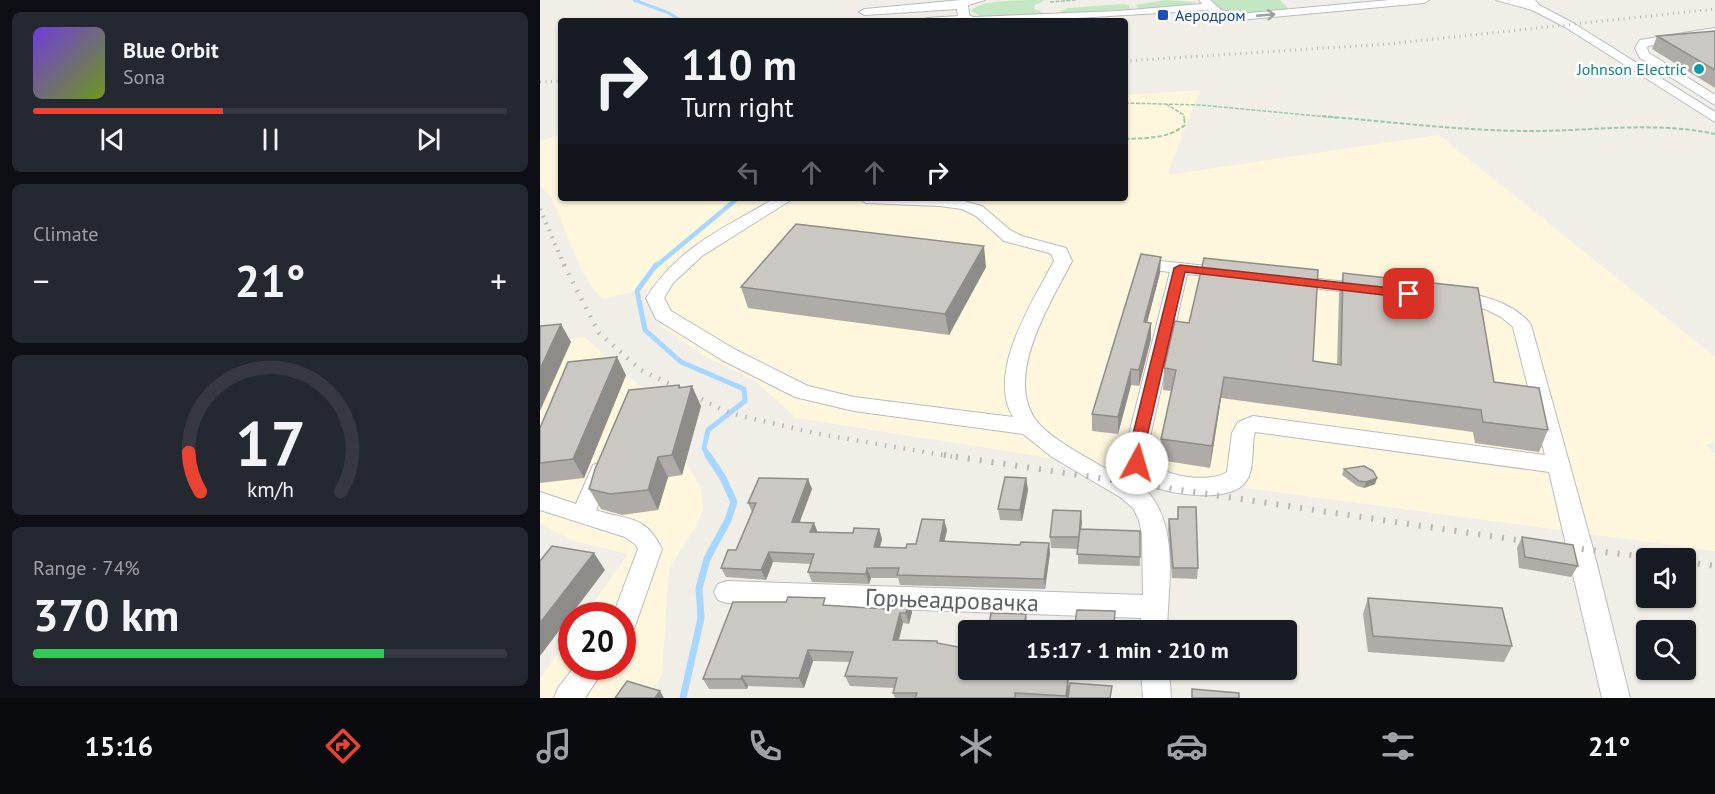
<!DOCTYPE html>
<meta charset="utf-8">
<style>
:root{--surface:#171b24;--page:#242831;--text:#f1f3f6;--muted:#9ea1a6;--line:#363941;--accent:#e94432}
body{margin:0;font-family:"PT Sans",sans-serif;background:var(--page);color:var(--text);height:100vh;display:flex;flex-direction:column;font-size:22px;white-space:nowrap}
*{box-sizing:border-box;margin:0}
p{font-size:20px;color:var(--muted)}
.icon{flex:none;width:33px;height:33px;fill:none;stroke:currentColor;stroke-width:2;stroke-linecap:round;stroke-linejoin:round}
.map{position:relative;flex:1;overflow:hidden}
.side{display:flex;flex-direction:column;gap:12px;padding:12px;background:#0d0f14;width:540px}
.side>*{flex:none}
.banner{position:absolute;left:18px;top:18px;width:570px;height:183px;border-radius:6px;box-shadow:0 2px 4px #0004;background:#171b24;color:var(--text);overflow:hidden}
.buttons{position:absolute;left:1096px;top:548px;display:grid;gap:12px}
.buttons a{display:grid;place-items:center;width:60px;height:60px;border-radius:6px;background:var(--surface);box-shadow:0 2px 4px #0004;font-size:30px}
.speed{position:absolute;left:18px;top:602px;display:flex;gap:12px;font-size:30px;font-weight:700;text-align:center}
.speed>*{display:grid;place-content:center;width:78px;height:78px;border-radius:50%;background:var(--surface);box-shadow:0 2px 4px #0004;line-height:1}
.speed .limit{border:9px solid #d22;background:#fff;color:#111}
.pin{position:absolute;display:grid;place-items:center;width:51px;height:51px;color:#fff;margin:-26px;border-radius:12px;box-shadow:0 3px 9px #0006}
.me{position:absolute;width:66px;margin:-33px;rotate:6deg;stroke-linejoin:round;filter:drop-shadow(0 0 4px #0008)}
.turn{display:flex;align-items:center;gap:21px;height:126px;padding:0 24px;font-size:27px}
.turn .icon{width:78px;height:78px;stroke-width:2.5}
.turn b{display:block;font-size:42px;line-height:51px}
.lanes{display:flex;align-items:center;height:57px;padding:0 24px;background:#0003;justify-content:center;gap:30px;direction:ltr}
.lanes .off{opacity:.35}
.big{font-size:45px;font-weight:800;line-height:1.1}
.side .card{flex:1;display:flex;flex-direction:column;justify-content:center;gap:9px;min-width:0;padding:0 21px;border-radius:9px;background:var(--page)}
.side .dial{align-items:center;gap:0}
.dial svg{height:156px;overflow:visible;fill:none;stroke:var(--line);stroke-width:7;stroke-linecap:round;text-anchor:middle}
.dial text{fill:var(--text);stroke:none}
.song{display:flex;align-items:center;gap:18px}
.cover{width:72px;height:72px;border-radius:9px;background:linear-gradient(135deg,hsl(260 70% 55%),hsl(80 70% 35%))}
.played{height:6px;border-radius:3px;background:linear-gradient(90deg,var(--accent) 40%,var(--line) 40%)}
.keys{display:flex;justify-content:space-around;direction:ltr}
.heat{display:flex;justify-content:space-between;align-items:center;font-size:33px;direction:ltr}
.charge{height:9px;border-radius:4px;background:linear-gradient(90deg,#34c759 74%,var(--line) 0)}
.trip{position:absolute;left:418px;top:620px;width:339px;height:60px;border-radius:6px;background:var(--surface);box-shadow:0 2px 4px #0004;font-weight:800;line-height:60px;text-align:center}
.dock{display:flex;height:96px;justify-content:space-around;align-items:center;background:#090b0e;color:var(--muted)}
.dock .icon{width:42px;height:42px}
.dock .on{color:var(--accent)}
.dock b{font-size:27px;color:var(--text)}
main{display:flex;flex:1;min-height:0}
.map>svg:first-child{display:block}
.commercial{fill:#fef7dd}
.green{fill:#c3e7c3}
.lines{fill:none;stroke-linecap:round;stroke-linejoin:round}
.stream-far3{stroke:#a7d7ff;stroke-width:3}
.stream-far2{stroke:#a7d7ff;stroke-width:4.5}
.stream-far1{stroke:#a7d7ff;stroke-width:5}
.stream{stroke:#a7d7ff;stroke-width:7}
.minor-casing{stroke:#b8bbbf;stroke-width:2}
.path-far1{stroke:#9cc8a9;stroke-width:1.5;stroke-dasharray:4 1.5;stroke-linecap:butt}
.path{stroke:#9cc8a9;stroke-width:2;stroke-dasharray:4.5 2;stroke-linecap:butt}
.minor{fill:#fff;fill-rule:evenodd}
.rail-far3{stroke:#b6b7b7;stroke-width:3;stroke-dasharray:1 4.5;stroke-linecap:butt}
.rail-far2{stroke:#b6b7b7;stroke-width:4;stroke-dasharray:1.5 6;stroke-linecap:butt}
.rail-far1{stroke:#b6b7b7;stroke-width:4.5;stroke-dasharray:1.5 8;stroke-linecap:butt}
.rail{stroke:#b6b7b7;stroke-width:6;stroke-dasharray:2 10;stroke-linecap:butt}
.wall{fill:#afaca8}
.shaded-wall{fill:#8e8c88}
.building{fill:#cbc8c3;stroke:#8e8c88;stroke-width:1.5}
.oneway{stroke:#9ea0a3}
.route{fill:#e94432;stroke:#972c20;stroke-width:1.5}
.transit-dot{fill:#1a4fb4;stroke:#fff;stroke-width:2}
.culture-dot{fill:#0f9aa8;stroke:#fff;stroke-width:2}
.labels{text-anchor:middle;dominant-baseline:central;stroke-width:5;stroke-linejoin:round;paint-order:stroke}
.far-transit-label{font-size:16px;fill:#164399;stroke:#fff;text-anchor:start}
.far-culture-label{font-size:16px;fill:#0d838f;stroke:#fff;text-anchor:end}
.near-street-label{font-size:24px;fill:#5d6166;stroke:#fff}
</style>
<main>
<section class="side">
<div class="card">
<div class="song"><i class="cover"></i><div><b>Blue Orbit</b><p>Sona</p></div></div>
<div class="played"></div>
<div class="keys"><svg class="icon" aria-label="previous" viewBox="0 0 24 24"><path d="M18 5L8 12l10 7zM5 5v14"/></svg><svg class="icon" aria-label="pause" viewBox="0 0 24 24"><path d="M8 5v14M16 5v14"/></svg><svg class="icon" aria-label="next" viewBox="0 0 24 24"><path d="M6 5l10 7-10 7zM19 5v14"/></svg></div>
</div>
<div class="card"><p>Climate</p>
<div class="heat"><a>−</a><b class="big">21°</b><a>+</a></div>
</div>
<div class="card dial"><svg viewBox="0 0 100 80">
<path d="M14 69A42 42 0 1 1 86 69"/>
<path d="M14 69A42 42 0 0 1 8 49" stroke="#e94432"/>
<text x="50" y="56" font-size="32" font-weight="700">17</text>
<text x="50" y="72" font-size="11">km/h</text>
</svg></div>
<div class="card"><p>Range · 74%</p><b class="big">370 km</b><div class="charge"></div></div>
</section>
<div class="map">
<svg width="1175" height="698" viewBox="0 0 1175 698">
<rect width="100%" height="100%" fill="#f0eee6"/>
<path class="commercial" d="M660 90 627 175 899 135 1175 357V442L1166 445 1175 454V551L543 466 498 456 256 418 214 380 164 356 120 325 106 299 108 288 63 299 52 288 42 271 11 197 0 185V142L21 134V198H585V95Z
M44 337 104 389 161 489 163 510 155 528 129 568 122 675 105 698H0V679L31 634 32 666H82V615H45L88 554 33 541 0 524V344Z"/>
<path class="green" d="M487 0H506L495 5 494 9 506 14 443 17 431 11C440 0 471 1 487 0Z
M626 0 656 2 648 5 599 9 595 5Z
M671 0H740L751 11 697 14 681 11Z
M583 4 588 5 591 9 520 14 519 12 528 8Z"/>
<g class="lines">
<path class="stream-far3" d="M94 0 129 13 141 21"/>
<path class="stream-far2" d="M115 267 198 198"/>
<path class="stream-far1" d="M116 265 97 291 105 330 141 362 204 389 205 401 168 430 164 448 169 457"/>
<path class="stream" d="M143 698 161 618 159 588 167 559 188 520 194 502 183 478 168 455"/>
<g class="minor-casing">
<path id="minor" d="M421 0H445L428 5 429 15 433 17 578 11 662 4 659 0H670L681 10 699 14 849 0H889L884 3 699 20 673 15 668 10 488 21H381L387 18 418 16 417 9 325 15 319 12 325 9Z
M956 0H995L999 5 1033 23 1175 112V122L1025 27 992 10Z
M1175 28V34L1108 46 1107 48 1109 53 1175 95V105L1100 58 1095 48 1100 40Z
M235 198H254L162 256 133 283 124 298 131 311 196 350 268 386 314 397 473 417C446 372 493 301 514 261L512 255 509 253 464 241 436 216 422 209 399 206 326 203 318 198H413L442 206 470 230 482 236 526 248 532 261C510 304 460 382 500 425 517 442 541 454 561 466 579 476 602 482 614 500 638 537 628 589 627 630H601V618L187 603 178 600 174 592 178 584 187 581 603 595 602 534 599 520 593 508 580 497 512 457 483 434 314 411 255 397 182 360 116 319 106 298C140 245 183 229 235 198Z
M620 261 686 268 692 269 695 273 692 277 686 278 647 274 606 454C613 477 670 484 687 472L692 433 698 422 713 416 1005 455 973 327 961 317 945 309 909 303 906 299 909 295C933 289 977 304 991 325L1053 549 1090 698H1062L1009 472 715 432C710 448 717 471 703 485 683 504 617 494 597 478 590 472 586 462 584 454L630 272 614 270 611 266 614 262Z
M751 276 826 284 832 285 835 289 832 293 826 294 745 285 742 281 745 277Z
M61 462 69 465 72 471 56 510C90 522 104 513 122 549L95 626 91 634 82 638V615H73L98 549 95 544 85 537 0 510V492L36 504 53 465Z
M35 666H66L45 698H14L18 688Z
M601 669H629L631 698H603Z"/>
</g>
<path class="path-far1" d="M510 2 536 0
M585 103 660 105 799 118
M626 104 644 115V118"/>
<path class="path" d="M782 116C852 122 922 131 993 131 1054 131 1115 121 1175 134
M585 139C606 138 628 139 645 125L644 116"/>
<use href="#minor" class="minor"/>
<path class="rail-far3" d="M585 61 848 44 1175 9
M0 82 21 81"/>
<path class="rail-far2" d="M0 209 25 267"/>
<path class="rail-far1" d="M24 265 59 333 101 370 183 410 201 416 279 434 414 457"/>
<path class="rail" d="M404 455 997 543
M1018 546 1113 558
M1146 562 1175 566"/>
</g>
<path class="wall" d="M1175 31V88L1112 49 1117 36Z
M446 267 409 335 208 308 201 287Z
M620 273 607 323 611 339 599 386 591 385 578 434 552 431V414Z
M803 273 954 382 1008 430 999 452 935 443 933 432 681 398 670 468 620 460 621 439 632 391 623 390 624 368 773 361 797 365 799 294Z
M86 375 44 478 0 483V428Z
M139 385 141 387 161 406 142 475 128 477 118 510 82 515 61 509 49 489Z
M804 469 837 478 835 484 824 488 817 486 802 475Z
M486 478 488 490 482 521 460 520 458 509Z
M268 479 272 489 259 522 274 523 277 532 313 533 339 529 342 539 340 547 366 548 376 544 404 520 407 530 404 542 480 545 509 543 510 553 505 589 360 585 358 578H331L329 584 272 582 268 572 271 564 233 562 226 580 186 577 181 568 196 550 212 512 208 503Z
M638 507 658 568 657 579 632 578 628 529 629 519H637Z
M542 522 541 529 600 531V566L538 564V549L511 548 510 537Z
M982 537 1038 566 1031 577 979 568 977 548Z
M828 598 972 646 964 662 828 652 823 614Z
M369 601 372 612 369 624 363 623 359 640 398 643 481 675 528 679V698H355L353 693 354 688 310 686 305 676 310 662 273 661 264 688 208 686 207 689H169L163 679 288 605 346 609Z"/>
<path class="shaded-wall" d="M444 246 446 267 409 335 405 314Z
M621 257 620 273 603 338 604 322Z
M611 323V339L599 386V370Z
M21 324 31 342 0 411V369Z
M77 357 86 375 44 478 33 459Z
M591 369V385L578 434V417Z
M684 377 681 398 670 468 672 446Z
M139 385 147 402 152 386 161 406 142 475 132 455Z
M118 457 128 477 118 510 108 490Z
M486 478 488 490 482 521 480 510Z
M837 478 835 484 824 488 826 482Z
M268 479 272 489 256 532 252 522Z
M541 511 542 522 539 549V537Z
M404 520 407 530 402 552 400 541Z
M274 523 278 533 270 532Z
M339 529 342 539 337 557 334 547Z
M509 543 510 553 505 589 504 579Z
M229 552 233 562 226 580 221 570Z
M54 553 65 570 0 656V623Z
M327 568 331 578 329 584 326 574Z
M369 601 372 612 369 624 366 613Z
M360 613 363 623 356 650 353 640Z
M486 614 487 624V630H484Z
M268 650 273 661 264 688 259 678Z
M479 669H482L480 685 478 675Z
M202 676 208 686 207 689 201 679Z
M528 679 529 689 528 698H526Z
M120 691 124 698H115Z"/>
<path class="building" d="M1175 31V70L1117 36Z
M256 224 444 246 405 314 201 287Z
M601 254 621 257 604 322 611 323 599 370 591 369 578 417 552 414Z
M664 258 778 270 773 361 801 365 803 273 938 288 954 382 999 388 1008 430 943 422 941 410 684 377 672 446 621 439 636 370 624 368 635 321 649 323Z
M21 324 0 369V326Z
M77 357 33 459 0 463V428L28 362Z
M139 385V388L152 386 132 455 118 457 108 490 70 494 49 489 55 469 89 390Z
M824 466 833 471 837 478 826 482 819 481 804 469Z
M465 477 486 478 480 510 458 509Z
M219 478 268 479 252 522 274 523 270 532 313 533 314 528 339 529 334 547 366 548 367 544H376L382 519 404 520 400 541 480 545 481 542 509 543 504 579 357 575 359 568H327L326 574 268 572 274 554 229 552 221 570 181 568 188 550H196L216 503H208Z
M638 507H656L658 568H633L629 519H638Z
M513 510 541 511 539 537H510Z
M540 529 600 531V557L537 554Z
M982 537 1033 545 1038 566 985 557Z
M12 546 54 553 0 623V561Z
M248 597 285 598 283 605 346 609 348 601H369L366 613H360L353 640 397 641V643L429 649V669H479L478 675 528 679 526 696 475 693V698H375L377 693H353L357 678 305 676 313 652 268 650 259 678 202 676 201 679H163L193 602H246Z
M828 598 962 608 972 646 833 636Z
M537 610 575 611 574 624 604 625V630H534Z
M451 613 486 614 484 630H448Z
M87 681 120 691 115 698H75Z
M530 683 572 686 570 698H528Z
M652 689 699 693V698H652Z"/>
<defs><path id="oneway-shaft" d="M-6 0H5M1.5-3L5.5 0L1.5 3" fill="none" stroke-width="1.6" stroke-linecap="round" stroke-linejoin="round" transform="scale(1.5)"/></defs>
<use class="oneway" href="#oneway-shaft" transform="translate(726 15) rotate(-5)"/>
<path class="route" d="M640 265 869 290 875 294 869 298 645 272 603 454 605 463 603 467H592L588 454 634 268Z"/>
<rect class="transit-dot" x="617" y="9" width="12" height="12" rx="3"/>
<circle class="culture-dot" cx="1159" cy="69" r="6"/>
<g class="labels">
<g class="far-transit-label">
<text x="635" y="15">Аеродром</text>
</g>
<g class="far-culture-label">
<text x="1147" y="69">Johnson Electric</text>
</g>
<g class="near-street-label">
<text transform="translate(412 600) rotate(2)">Горњеадровачка</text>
</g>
</g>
</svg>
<div class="buttons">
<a><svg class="icon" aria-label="sound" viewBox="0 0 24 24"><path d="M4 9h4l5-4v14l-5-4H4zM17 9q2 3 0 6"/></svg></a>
<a><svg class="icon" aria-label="search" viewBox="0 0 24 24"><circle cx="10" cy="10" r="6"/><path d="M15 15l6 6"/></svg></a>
</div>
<div class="speed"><div class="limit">20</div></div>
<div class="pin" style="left:869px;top:294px;background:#d93025"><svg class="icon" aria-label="arrive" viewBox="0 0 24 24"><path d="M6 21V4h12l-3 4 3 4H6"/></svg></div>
<svg class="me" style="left:597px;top:463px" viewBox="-20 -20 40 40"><circle r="19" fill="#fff"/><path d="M0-13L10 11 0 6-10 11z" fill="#e94432"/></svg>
<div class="trip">15:17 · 1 min · 210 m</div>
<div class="banner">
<div class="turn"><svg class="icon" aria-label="right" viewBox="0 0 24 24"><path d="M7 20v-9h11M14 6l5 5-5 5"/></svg><div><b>110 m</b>Turn right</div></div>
<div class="lanes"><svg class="icon off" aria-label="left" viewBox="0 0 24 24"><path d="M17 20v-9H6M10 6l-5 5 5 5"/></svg><svg class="icon off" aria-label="ahead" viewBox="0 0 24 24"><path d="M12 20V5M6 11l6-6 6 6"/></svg><svg class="icon off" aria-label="ahead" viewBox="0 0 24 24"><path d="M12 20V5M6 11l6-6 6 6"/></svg><svg class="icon" aria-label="right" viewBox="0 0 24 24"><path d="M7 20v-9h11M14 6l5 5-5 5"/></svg></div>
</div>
</div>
</main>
<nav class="dock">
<b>15:16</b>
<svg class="icon on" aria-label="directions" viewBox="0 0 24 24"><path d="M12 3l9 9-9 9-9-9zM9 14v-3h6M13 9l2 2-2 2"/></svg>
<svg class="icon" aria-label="music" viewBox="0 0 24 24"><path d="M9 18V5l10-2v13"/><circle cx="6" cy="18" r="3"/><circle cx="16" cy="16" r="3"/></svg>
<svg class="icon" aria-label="phone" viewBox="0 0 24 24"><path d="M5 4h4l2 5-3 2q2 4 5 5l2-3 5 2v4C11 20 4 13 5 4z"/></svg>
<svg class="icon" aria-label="climate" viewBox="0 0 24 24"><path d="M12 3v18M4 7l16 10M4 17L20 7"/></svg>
<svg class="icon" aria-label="car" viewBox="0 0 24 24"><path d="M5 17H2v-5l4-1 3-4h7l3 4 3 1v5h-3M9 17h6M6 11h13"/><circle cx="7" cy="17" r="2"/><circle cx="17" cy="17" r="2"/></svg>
<svg class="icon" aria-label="filters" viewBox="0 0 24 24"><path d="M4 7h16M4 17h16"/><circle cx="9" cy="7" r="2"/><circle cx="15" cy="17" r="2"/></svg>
<b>21°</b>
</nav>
